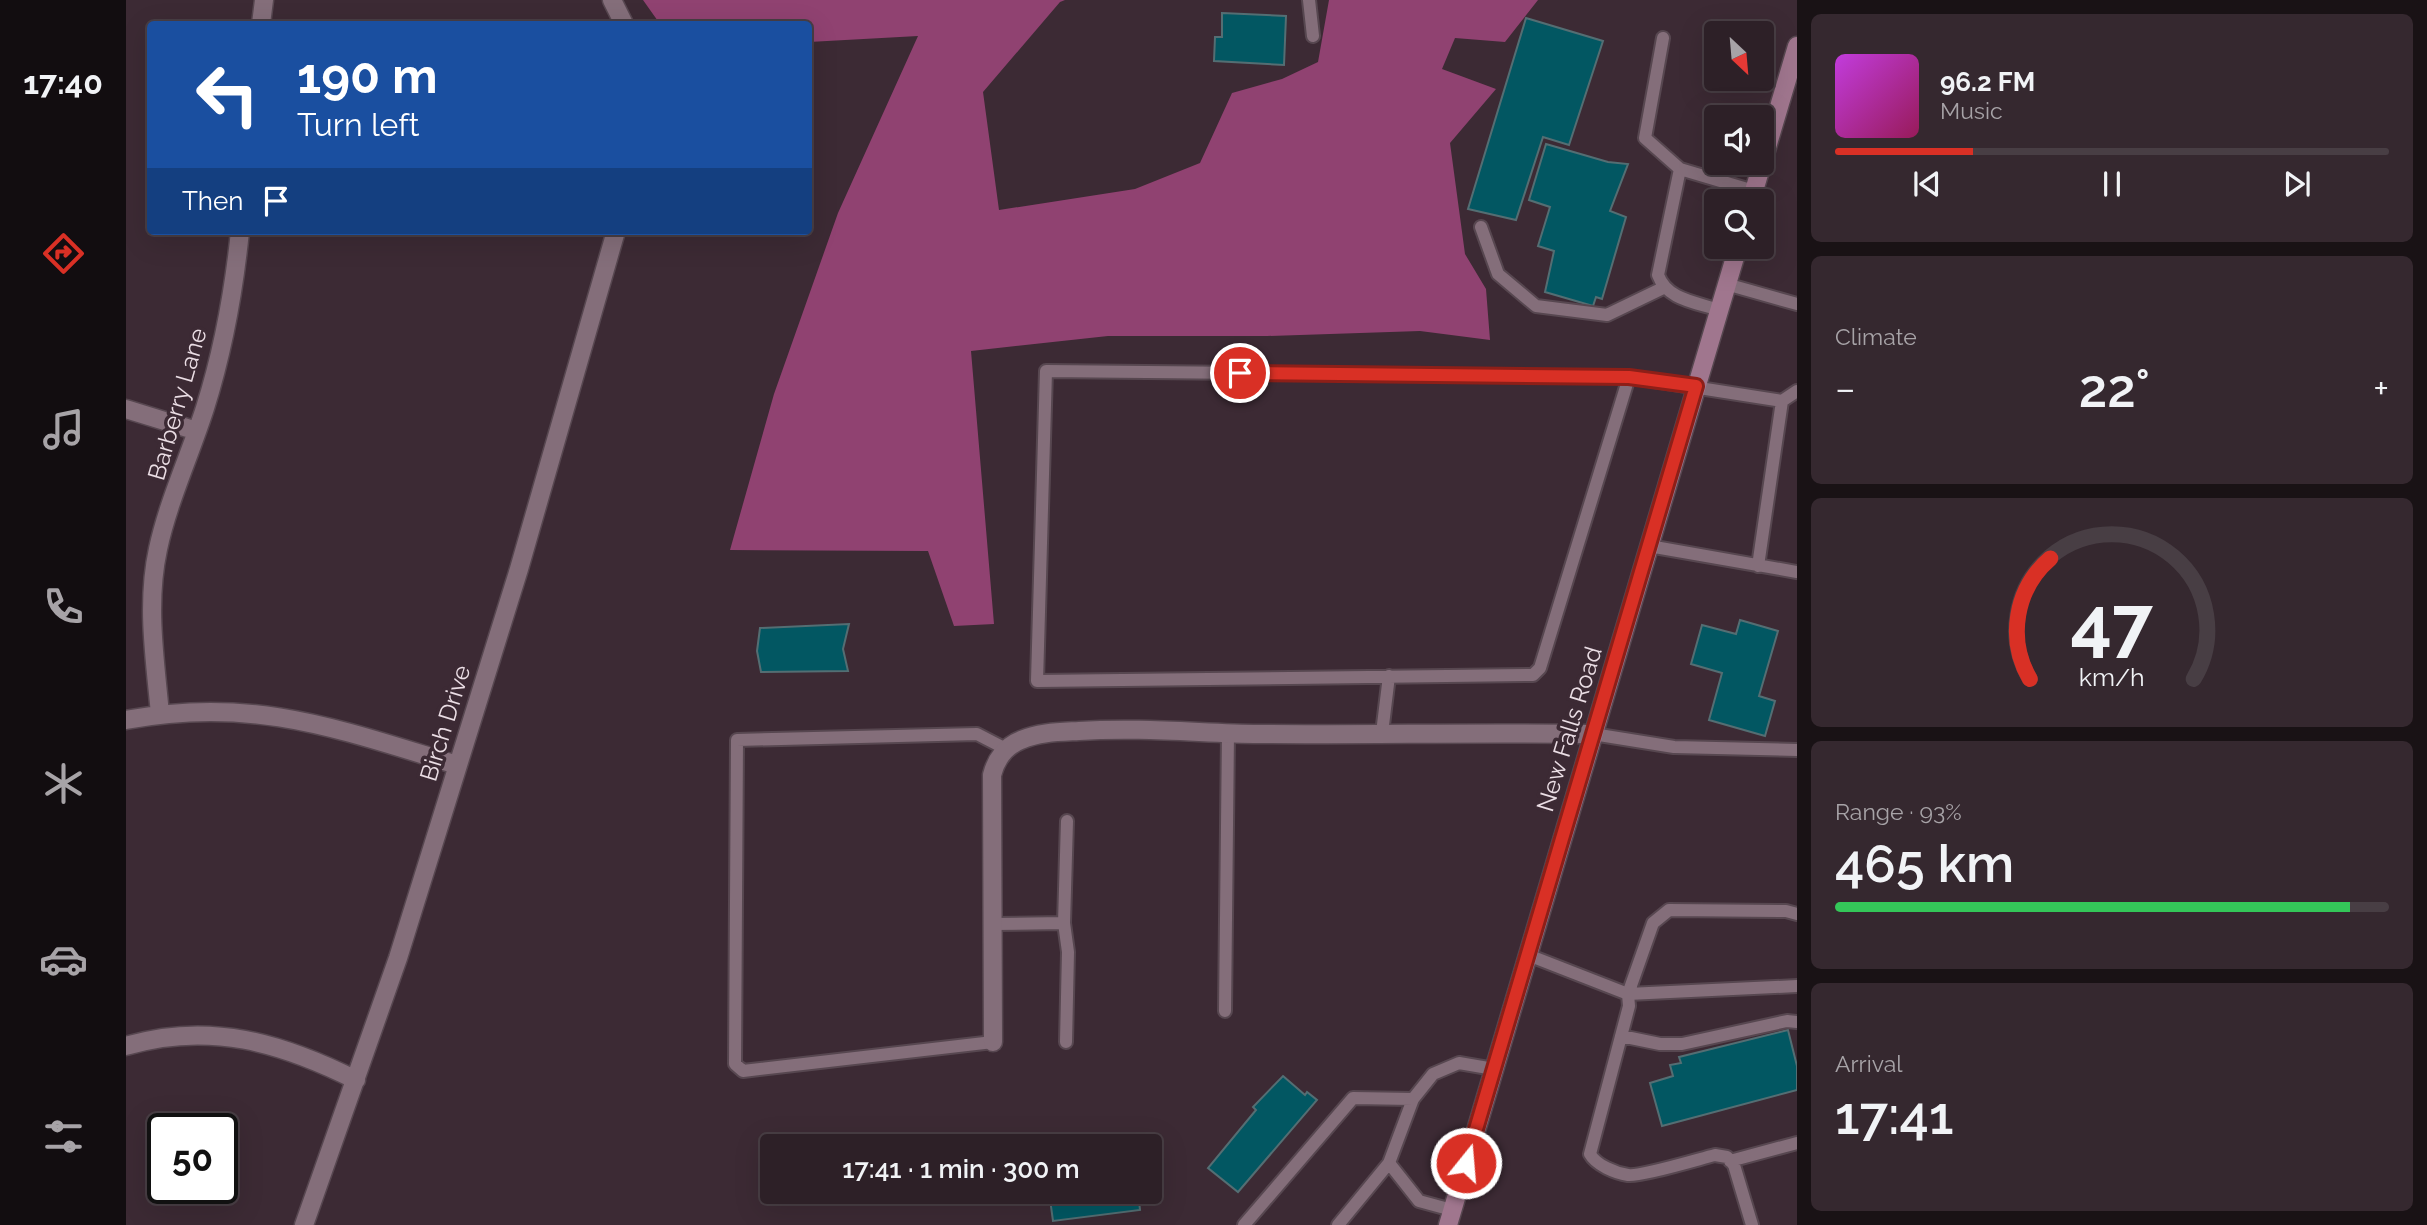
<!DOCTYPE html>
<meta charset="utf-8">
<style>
:root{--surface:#2d2027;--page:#35282f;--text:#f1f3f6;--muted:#a7a3a7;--line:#483e44;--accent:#d93025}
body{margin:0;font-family:Raleway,sans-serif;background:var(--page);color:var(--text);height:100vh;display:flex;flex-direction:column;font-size:26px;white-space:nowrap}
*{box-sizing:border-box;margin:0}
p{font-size:23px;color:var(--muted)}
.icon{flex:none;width:38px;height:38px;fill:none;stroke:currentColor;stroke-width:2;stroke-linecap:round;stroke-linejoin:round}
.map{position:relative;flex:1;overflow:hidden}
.panel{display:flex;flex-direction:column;gap:14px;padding:14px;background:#191215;width:630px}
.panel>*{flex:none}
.guide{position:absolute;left:21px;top:21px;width:665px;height:214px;border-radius:7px;box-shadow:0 7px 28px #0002,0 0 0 2px var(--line);background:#1a4fa0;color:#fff;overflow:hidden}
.needle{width:46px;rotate:154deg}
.buttons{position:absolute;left:1578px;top:21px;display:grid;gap:14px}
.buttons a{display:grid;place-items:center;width:70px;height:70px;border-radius:7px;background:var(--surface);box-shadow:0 7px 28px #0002,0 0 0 2px var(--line);font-size:35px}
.speed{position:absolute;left:21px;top:1113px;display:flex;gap:14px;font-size:35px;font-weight:700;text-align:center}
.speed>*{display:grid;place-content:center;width:91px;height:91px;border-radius:50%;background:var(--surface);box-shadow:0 7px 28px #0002,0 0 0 2px var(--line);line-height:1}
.speed .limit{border:4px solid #111;border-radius:10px;background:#fff;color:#111}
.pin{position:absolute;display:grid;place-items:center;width:60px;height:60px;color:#fff;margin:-30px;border:4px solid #fff;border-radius:50%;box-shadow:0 2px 7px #0007}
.me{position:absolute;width:77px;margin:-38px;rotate:17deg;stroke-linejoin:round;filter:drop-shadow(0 0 5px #0008)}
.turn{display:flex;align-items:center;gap:24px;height:147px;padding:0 35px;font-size:32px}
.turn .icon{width:91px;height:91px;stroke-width:2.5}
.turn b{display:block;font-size:49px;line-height:60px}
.then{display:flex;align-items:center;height:66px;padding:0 35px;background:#0003;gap:14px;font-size:26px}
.big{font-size:52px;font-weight:600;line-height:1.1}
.panel .tile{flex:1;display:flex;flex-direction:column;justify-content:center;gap:10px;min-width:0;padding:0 24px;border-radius:10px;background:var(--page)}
.panel .dial{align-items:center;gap:0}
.dial svg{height:182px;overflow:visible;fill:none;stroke:var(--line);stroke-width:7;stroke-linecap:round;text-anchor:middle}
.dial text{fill:var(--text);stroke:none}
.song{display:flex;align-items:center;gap:21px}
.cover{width:84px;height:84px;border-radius:10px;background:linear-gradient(135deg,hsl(290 70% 55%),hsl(330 70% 35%))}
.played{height:7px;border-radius:4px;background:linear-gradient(90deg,var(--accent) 25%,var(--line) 25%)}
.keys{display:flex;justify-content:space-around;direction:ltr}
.heat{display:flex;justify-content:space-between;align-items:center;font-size:38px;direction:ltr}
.charge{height:10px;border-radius:5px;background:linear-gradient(90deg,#34c759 93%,var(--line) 0)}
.trip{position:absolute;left:634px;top:1134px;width:402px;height:70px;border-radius:7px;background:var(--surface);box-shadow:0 7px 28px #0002,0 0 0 2px var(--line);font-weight:600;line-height:70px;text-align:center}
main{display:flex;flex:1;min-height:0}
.tabs{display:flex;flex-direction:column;width:126px;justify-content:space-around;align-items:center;background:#120d10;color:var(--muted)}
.tabs .icon{width:49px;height:49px}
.tabs .selected{color:var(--accent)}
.tabs b{font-size:32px;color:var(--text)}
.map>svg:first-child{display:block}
.forest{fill:#904271}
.building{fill:#025762;stroke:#546e73;stroke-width:2}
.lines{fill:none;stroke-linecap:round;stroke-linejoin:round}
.service-casing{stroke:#574750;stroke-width:16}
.minor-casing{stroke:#574750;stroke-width:21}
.secondary-casing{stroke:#574750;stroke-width:21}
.service{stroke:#846e7a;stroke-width:12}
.minor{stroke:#846e7a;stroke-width:18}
.secondary{stroke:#a0768e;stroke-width:18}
.route-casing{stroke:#8d1f18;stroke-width:18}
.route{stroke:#d93025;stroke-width:12}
.labels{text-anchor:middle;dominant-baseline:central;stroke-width:7;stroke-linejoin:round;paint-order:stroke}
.street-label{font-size:24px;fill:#ebdee5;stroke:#3c2a34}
</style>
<main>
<nav class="tabs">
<b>17:40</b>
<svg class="icon selected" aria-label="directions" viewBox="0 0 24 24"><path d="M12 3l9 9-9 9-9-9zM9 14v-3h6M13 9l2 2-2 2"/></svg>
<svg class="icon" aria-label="music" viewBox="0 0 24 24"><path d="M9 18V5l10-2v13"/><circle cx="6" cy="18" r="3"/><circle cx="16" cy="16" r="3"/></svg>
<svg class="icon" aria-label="phone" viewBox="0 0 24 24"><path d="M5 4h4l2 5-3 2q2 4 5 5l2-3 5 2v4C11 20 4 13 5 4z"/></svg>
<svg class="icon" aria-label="climate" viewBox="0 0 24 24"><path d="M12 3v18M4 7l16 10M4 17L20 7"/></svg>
<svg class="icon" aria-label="car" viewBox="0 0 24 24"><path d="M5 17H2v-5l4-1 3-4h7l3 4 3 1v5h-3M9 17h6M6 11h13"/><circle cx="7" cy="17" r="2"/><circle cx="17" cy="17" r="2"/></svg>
<svg class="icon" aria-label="filters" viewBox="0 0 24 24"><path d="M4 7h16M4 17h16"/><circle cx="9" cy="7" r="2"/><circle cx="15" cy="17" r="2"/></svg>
</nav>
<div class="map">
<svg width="1671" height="1225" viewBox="0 0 1671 1225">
<rect width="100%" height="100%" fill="#3c2a34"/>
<path class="forest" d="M517 0H939L934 2 857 92 873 210 1009 189 1074 163 1106 93 1156 79 1192 62 1203 0H1412L1379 42 1329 38 1316 69 1370 89 1324 143 1339 254 1360 289 1364 340 1294 331 1141 336H982L845 351 868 624 828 626 802 551 604 550 648 394 712 213 792 36 683 42 682 24H534Z"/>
<path class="building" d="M1096 13 1160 16 1158 65 1088 61 1089 37H1096Z
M1400 18 1477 41 1443 145 1417 137 1390 220 1342 209Z
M1420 144 1482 162 1502 164 1484 211 1500 217 1476 299 1470 297 1467 306 1419 292 1428 251 1412 246 1424 207 1403 200Z
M1614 620 1652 631 1633 696 1649 701 1639 736 1583 720 1596 673 1565 664 1576 625 1610 634Z
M723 624 717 649 722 671 635 672 631 651 634 628Z
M1662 1030 1671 1066V1090L1536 1126 1524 1083 1547 1076 1544 1065 1555 1063 1553 1057Z
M1157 1076 1179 1095 1181 1092 1191 1100 1112 1192 1082 1168 1130 1110 1127 1107Z
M1006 1138 1007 1146H938Z
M923 1192H1012L1014 1210 927 1221Z"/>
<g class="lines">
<g class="service-casing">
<path id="service" d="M1183 0 1187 36
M1537 38 1519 138 1554 169 1532 275C1541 300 1570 302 1593 310
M1554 169 1628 191
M1355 227 1372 274 1410 306 1481 315 1537 288
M1600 284 1671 304
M1503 377 1414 668 1407 675 911 681 920 371 1503 377 1656 401 1671 391
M1523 546 1671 572
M1632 566 1656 401
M1256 733 1263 676
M1467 734 1548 747 1671 750
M1671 914 1660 911 1543 910 1527 923 1502 994 1671 986
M938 923 941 821
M867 924 938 923 942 952 940 1042
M1402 955 1502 994 1503 1006 1464 1154C1470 1165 1489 1173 1502 1175 1514 1177 1573 1159 1589 1155L1601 1157 1608 1165 1626 1225
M1099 1011 1102 733
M1495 1036 1534 1044H1556L1661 1021 1671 1022
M867 1042 617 1071 609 1064 611 740 851 734 880 749
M1604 1161 1671 1143
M1326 1210 1293 1201 1263 1163 1287 1099 1307 1074 1333 1063 1368 1069
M1118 1225 1227 1098 1287 1099
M1212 1225 1263 1163"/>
</g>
<g class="minor-casing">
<path id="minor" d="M486 0 498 24
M135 24 138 0
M0 409 71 431
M34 714C29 659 20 604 32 549 42 502 64 455 79 408 97 351 108 290 114 231
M0 720C127 696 212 729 331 765
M867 1042 866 775C870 759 880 746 895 740 913 732 934 732 953 731 1013 727 1073 733 1133 734 1245 735 1356 732 1467 734
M0 1046C83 1021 156 1043 230 1080
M178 1225 272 958 393 569 490 231"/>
</g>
<g class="secondary-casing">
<path id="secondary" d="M1625 201 1671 46
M1322 1225 1612 247"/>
</g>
<use href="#service" class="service"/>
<use href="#minor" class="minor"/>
<use href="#secondary" class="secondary"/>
</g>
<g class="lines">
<g class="route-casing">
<path id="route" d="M1114 373 1503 377 1570 386 1340 1163"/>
</g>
<use href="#route" class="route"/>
</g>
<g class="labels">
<g class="street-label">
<text transform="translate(51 404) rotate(-74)">Barberry Lane</text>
<text transform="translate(319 723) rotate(-73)">Birch Drive</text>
<text transform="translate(1443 729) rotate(-73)">New Falls Road</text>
</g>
</g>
</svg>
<div class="buttons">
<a><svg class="needle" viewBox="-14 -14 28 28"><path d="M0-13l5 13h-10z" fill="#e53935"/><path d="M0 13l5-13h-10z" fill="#a7a3a7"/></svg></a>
<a><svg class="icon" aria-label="sound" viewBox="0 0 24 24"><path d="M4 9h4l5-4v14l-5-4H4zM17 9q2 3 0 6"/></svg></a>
<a><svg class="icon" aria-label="search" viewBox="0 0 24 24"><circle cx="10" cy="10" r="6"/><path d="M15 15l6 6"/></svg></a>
</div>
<div class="speed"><div class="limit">50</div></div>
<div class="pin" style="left:1114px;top:373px;background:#d93025"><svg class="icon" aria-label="arrive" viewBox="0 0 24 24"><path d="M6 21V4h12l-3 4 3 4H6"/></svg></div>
<svg class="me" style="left:1340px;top:1163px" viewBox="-20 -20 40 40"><circle r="17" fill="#d93025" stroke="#fff" stroke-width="3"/><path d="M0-11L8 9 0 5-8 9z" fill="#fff"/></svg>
<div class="trip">17:41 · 1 min · 300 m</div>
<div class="guide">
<div class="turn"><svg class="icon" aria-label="left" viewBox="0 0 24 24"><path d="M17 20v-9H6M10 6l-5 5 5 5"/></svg><div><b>190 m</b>Turn left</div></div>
<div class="then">Then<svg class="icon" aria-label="arrive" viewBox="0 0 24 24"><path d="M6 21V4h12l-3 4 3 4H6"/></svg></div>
</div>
</div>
<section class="panel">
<div class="tile">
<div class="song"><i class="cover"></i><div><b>96.2 FM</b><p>Music</p></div></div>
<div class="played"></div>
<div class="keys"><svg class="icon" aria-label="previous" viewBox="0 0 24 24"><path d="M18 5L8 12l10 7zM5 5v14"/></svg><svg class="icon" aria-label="pause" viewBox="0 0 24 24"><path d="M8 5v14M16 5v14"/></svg><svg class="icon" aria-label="next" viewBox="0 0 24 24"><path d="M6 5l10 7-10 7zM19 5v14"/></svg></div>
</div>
<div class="tile"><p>Climate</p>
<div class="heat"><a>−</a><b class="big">22°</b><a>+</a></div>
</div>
<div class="tile dial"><svg viewBox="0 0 100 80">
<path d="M14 69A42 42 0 1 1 86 69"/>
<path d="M14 69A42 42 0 0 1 23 16" stroke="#d93025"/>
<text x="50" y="56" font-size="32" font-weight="700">47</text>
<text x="50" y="72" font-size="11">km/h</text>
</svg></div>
<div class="tile"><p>Range · 93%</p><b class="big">465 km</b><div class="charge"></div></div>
<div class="tile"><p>Arrival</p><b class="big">17:41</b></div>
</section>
</main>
